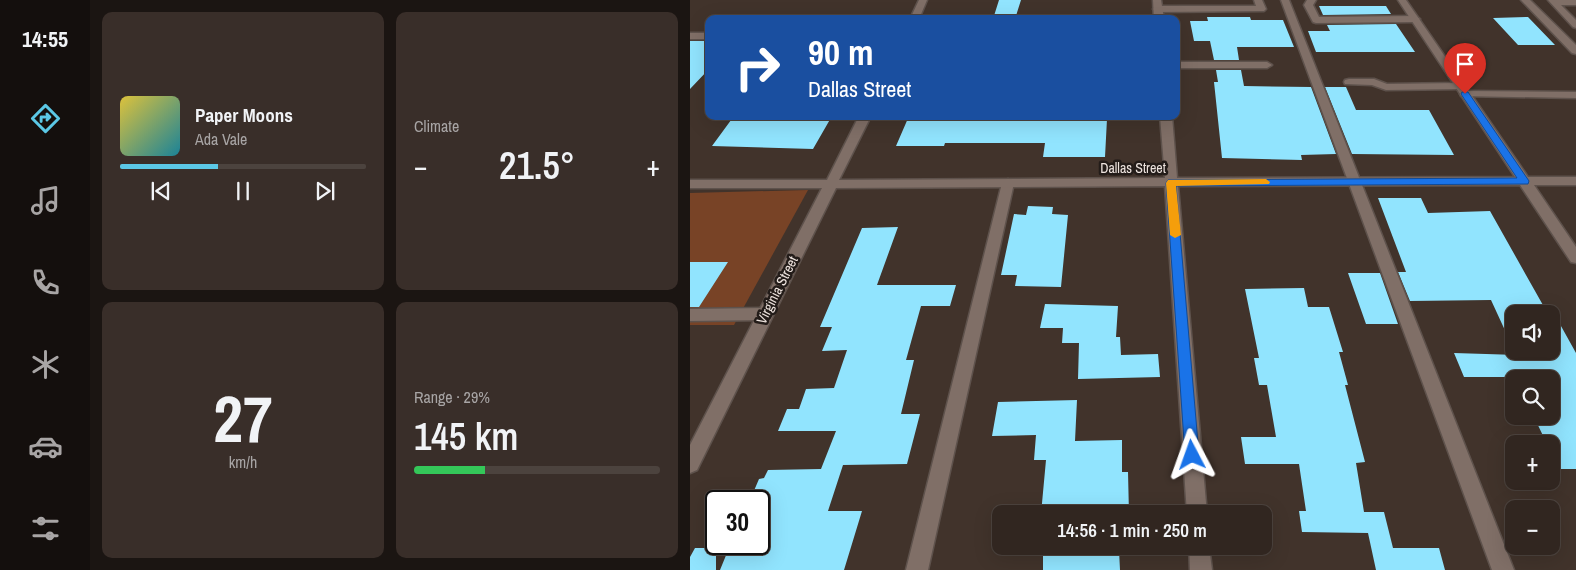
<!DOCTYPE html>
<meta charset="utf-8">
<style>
:root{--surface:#312620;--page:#392e29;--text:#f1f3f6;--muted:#a8a5a5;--line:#4c433e;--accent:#5bc8e6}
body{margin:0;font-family:"Archivo Narrow",sans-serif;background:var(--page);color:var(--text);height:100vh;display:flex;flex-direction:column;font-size:19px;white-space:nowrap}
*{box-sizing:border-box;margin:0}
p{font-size:16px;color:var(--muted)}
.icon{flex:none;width:28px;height:28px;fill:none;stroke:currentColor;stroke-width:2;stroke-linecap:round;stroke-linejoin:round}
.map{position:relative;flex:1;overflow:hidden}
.sheet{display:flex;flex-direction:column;gap:12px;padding:12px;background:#1b1512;width:600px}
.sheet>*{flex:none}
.top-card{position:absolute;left:15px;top:15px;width:475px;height:105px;border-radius:10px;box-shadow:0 5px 20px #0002,0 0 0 1px var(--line);background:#1a4fa0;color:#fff;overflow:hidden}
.controls{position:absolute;left:815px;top:305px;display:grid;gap:10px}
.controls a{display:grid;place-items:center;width:55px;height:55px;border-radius:10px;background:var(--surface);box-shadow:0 5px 20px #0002,0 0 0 1px var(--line);font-size:25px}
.speed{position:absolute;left:15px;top:490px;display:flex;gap:10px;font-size:25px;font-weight:700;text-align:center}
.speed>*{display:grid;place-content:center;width:65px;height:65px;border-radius:50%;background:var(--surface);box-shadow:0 5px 20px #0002,0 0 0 1px var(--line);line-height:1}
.speed .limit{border:2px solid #111;border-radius:8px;background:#fff;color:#111}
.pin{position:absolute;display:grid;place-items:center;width:42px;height:42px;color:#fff;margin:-51px -21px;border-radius:50% 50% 50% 0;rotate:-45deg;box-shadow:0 0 5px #0007}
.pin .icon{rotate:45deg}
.me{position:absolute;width:55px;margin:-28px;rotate:356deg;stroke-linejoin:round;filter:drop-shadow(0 0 4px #0008)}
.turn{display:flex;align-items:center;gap:18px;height:105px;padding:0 20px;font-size:22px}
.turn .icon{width:65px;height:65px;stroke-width:2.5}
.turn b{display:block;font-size:35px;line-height:42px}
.big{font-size:38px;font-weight:600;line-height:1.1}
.sheet .tile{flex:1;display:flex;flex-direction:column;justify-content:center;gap:8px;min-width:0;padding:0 18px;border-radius:10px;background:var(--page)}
.sheet .dial{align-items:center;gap:0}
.dial b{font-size:65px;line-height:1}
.song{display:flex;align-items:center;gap:15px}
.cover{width:60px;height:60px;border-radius:8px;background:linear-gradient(135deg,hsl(50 70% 55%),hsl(190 70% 35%))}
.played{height:5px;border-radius:2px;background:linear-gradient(90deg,var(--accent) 40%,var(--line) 40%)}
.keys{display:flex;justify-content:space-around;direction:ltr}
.heat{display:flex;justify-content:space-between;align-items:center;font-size:28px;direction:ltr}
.charge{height:8px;border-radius:4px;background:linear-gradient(90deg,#34c759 29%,var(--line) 0)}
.sheet .tiles{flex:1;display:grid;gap:12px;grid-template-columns:repeat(2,1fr)}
.trip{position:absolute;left:302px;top:505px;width:280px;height:50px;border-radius:10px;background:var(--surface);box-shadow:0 5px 20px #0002,0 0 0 1px var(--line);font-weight:600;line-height:50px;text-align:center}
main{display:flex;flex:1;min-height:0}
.tab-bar{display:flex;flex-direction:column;width:90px;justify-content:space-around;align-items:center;background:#140f0d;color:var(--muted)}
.tab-bar .icon{width:35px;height:35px}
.tab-bar .current{color:var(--accent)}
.tab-bar b{font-size:22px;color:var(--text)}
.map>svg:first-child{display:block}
.green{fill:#784326}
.building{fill:#91e4fe}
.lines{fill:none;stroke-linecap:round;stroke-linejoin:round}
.lane-casing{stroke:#5e524c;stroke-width:3}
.street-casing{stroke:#5e524c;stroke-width:3}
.lane{fill:#806f67;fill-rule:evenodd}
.street{fill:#806f67;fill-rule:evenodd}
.route{fill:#1a73e8;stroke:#114b97}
.slow{fill:#f59e0b}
.labels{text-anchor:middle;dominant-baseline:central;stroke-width:5;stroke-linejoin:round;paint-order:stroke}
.street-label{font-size:14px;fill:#ede3de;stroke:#231c19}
</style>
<main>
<nav class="tab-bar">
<b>14:55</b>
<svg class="icon current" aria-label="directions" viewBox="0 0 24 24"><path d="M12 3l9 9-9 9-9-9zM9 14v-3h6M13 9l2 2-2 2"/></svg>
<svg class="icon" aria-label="music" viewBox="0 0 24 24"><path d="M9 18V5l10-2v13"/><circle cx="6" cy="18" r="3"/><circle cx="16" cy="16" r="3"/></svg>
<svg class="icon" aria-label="phone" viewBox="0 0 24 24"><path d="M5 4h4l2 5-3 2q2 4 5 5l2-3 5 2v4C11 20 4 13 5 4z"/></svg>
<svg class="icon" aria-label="climate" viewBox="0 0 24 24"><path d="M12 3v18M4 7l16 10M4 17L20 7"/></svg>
<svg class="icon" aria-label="car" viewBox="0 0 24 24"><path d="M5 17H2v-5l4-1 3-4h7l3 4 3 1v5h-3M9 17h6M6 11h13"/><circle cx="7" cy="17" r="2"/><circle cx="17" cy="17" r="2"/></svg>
<svg class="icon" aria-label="filters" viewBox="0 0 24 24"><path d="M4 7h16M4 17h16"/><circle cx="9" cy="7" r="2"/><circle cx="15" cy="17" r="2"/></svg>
</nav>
<section class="sheet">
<div class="tiles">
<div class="tile">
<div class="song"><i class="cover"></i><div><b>Paper Moons</b><p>Ada Vale</p></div></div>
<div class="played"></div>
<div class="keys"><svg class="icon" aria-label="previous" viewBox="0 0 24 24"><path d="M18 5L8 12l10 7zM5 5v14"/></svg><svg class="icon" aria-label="pause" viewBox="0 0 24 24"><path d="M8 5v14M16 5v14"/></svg><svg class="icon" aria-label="next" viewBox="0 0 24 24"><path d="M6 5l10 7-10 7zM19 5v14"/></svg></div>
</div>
<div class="tile"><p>Climate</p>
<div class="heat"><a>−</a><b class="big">21.5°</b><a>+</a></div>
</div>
<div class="tile dial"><b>27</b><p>km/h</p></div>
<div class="tile"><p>Range · 29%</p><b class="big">145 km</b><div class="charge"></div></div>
</div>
</section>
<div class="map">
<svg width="886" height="570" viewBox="0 0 886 570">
<rect width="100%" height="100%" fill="#41332b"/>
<path class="green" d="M118 190 44 325H0V193Z"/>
<path class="building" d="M309 0H331L325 19H303Z
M629 6H696L701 14 633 15Z
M517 17H560L561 20H593L604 47H547L549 60H524L520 41H504L500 21H518Z
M838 17 865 45H828L803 18Z
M706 24 725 52H626L618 31H640L637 25Z
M0 41H19V69L0 89Z
M526 70H551L554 86 621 87 646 154 611 155 612 160 532 158 524 82H528Z
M635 87H656L666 110H739L764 155 662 154Z
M44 116H142L123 149 22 146Z
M219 116H416V119H417L415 157H353L355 143H255L254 146H206Z
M688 198H731L738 213 800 211 858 314H824V350L801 300 720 301 708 272H716Z
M338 206 363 207 362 214 378 215 371 287 325 286 327 275H311L324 214 336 215Z
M208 227 187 285H266L260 306H231L216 360H224L211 414H230L217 464 153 465 138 511H172L154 570H30L39 548 69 549V500H60L69 479 74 478 78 470 131 469 146 431H88L97 409H109L116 389 144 388 157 350 132 351 142 327H130L172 228Z
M0 262H38L9 307H0Z
M658 273H690L708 324H676Z
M614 288 618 307H639L653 352H649L658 385H655L675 462 666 463 674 512H694L703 548H749L755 570H686L678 533 612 532 609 511H616L609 464H555L551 437H586L577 385H569L564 358H569L555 289Z
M355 304 428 306 426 337H430L431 355 468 354 470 377 388 379 389 343H372L373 328H350Z
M861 308 886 353V469H868L861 453V444H857L844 417H861V379H827L824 372V377H774L764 353 861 356Z
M387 400 385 441 432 440V472H438L439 514H351L356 460H344L346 435 302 436 308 402Z
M5 548H26V570H0V557Z
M429 550 430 570H353V553Z"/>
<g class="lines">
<g class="lane-casing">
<path id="lane" d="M564 0H572L576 9 574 11 468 12 463 9 468 6H566Z
M591 0H599L824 570H802Z
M617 0H626L623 5 629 17 725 16 730 19 725 22 626 23 623 22 614 5Z
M831 0H840L886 45V54L882 53Z
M858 0H886V5H871L886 20V28L883 27Z
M0 33H19V39H0Z
M486 62H577L582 65 577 68H486Z
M659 79H684L697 84 770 83 775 86 770 89 696 90 682 85 655 84 654 82 655 80Z
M775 91 886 92V98L771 96 770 94Z
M318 179 324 183 238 570H216L312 183Z
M75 308 81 310 83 314 81 318 75 320 0 321V309Z"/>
</g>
<g class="street-casing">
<path id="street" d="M229 0H237L229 19H220Z
M463 0H471L474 19H464Z
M708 0H716L838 177H886V185H844L886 247V263L881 262 830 185 488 186 517 514H497L475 186 146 188 7 470 0 473V445L132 188H0V180H137L169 116H181L149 180 475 178 470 116H482L487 178 825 177Z
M499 546H519L522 570H500Z"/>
</g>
<use href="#lane" class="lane"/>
<use href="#street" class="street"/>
</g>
<path class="route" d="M772 92H778L839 181 838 184 486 186 509 455 507 460 502 462 497 460 495 455 476 183 478 180 827 178 771 94Z"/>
<path class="slow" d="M576 179 580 182 579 184 486 186 491 235 485 238 480 235 476 183 478 180Z"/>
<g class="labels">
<g class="street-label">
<text x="443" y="168">Dallas Street</text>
<text transform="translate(87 290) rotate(-63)">Virginia Street</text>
</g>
</g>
</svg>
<div class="controls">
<a><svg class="icon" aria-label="sound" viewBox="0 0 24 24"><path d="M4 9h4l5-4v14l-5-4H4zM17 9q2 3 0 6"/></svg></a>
<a><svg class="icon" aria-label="search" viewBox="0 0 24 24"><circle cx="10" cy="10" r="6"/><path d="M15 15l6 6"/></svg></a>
<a>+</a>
<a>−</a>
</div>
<div class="speed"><div class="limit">30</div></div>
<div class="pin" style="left:775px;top:94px;background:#d93025"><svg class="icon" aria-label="arrive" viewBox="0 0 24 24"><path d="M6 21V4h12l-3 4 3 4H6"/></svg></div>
<svg class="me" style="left:502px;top:455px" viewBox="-20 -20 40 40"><path d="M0-17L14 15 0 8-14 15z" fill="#1a73e8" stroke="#fff" stroke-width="4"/></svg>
<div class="trip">14:56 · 1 min · 250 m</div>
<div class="top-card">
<div class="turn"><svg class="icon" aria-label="right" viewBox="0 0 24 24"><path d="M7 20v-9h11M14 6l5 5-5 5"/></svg><div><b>90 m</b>Dallas Street</div></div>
</div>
</div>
</main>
